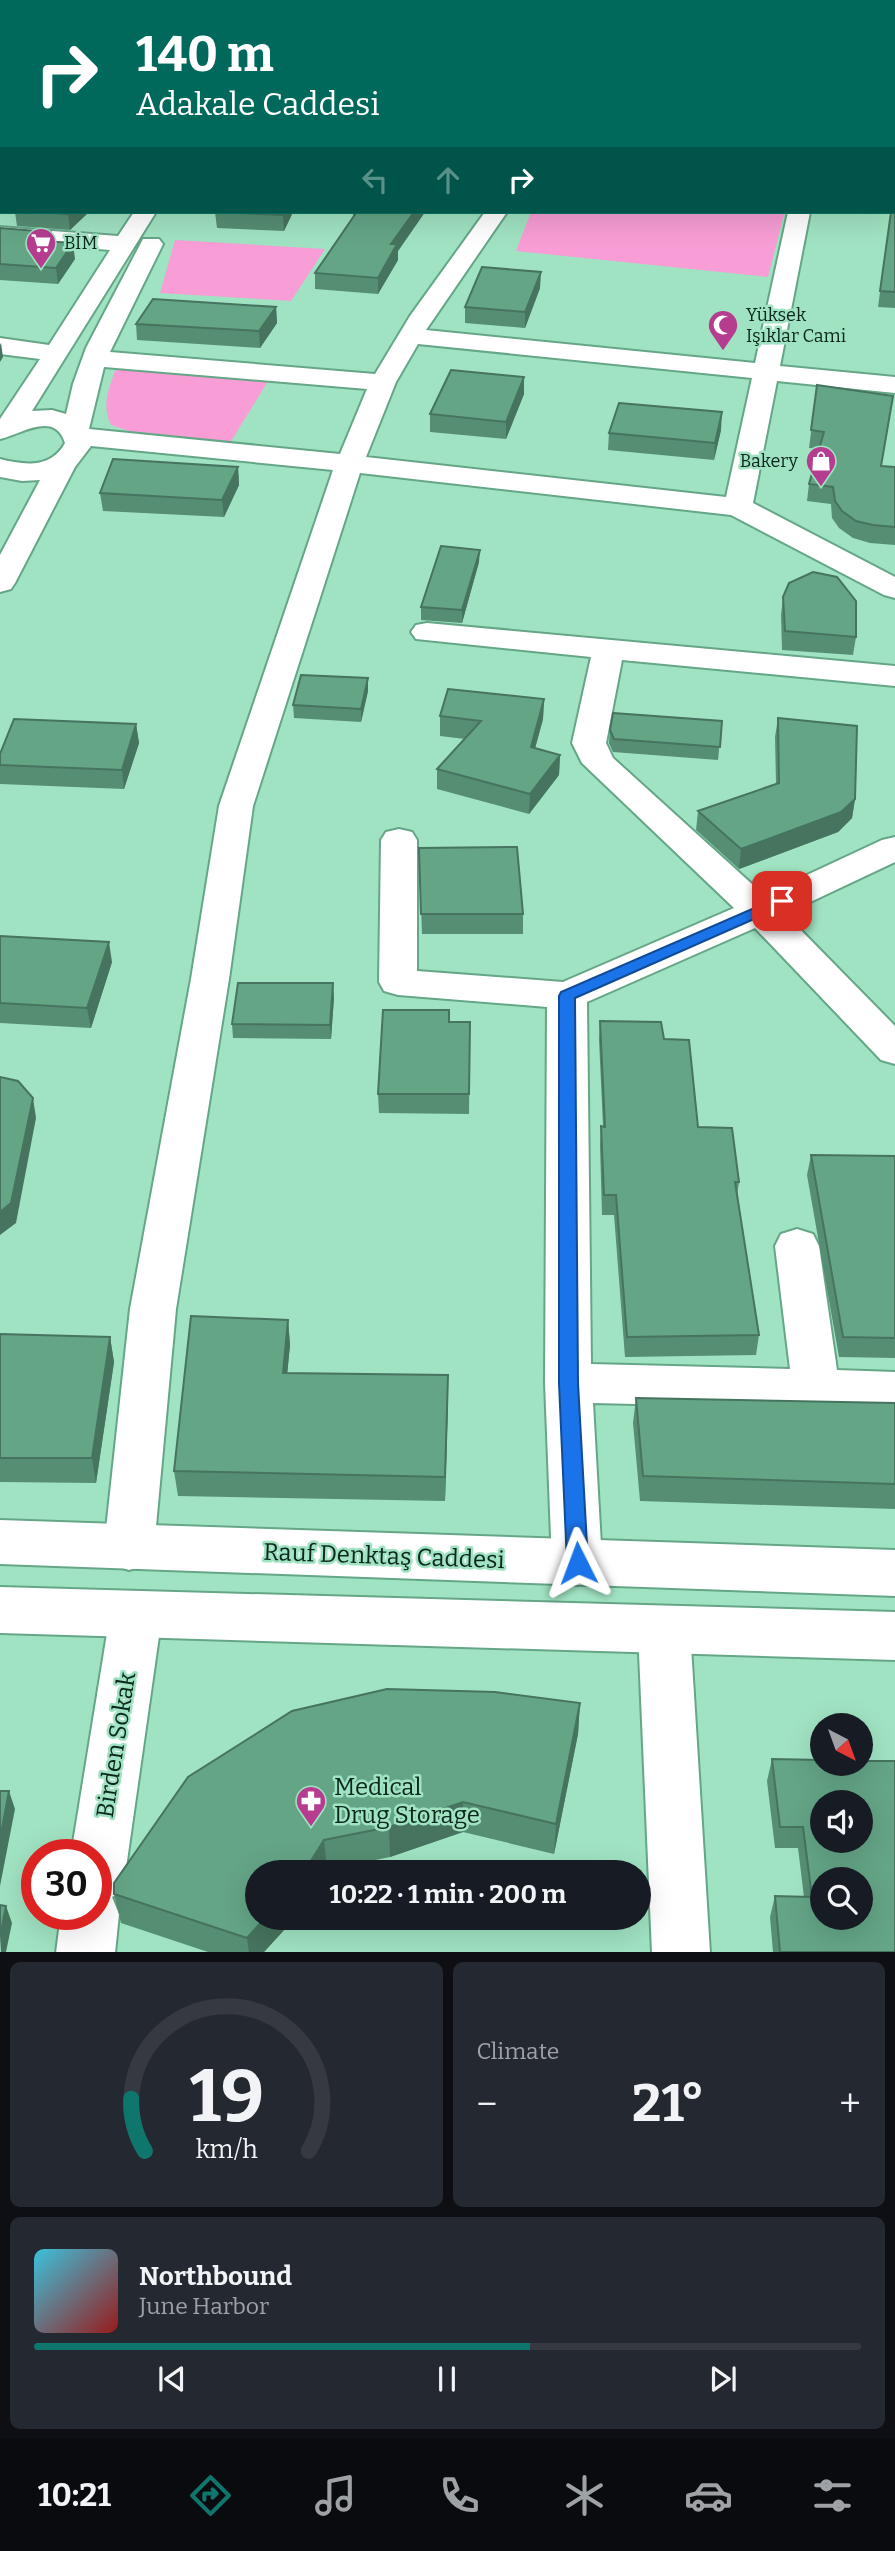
<!DOCTYPE html>
<meta charset="utf-8">
<style>
:root{--surface:#171b24;--page:#242831;--text:#f1f3f6;--muted:#9ea1a6;--line:#363941;--accent:#0f766e}
body{margin:0;font-family:Bitter,serif;background:var(--page);color:var(--text);height:100vh;display:flex;flex-direction:column;font-size:26px;white-space:nowrap}
*{box-sizing:border-box;margin:0}
p{font-size:23px;color:var(--muted)}
.icon{flex:none;width:38px;height:38px;fill:none;stroke:currentColor;stroke-width:2;stroke-linecap:round;stroke-linejoin:round}
.map{position:relative;height:1952px;overflow:hidden}
.details{display:flex;flex-direction:column;gap:10px;padding:10px;background:#0d0f14;flex:1}
.details>*{flex:none}
.guide{position:absolute;left:0px;top:0px;width:896px;height:214px;box-shadow:0 7px 28px #0002;background:#00695c;color:#fff;overflow:hidden}
.needle{width:46px;rotate:139deg}
.controls{position:absolute;left:810px;top:1713px;display:grid;gap:14px}
.controls a{display:grid;place-items:center;width:63px;height:63px;border-radius:50%;background:var(--surface);box-shadow:0 7px 28px #0002;font-size:35px}
.speed{position:absolute;left:21px;top:1839px;display:flex;gap:14px;font-size:35px;font-weight:700;text-align:center}
.speed>*{display:grid;place-content:center;width:91px;height:91px;border-radius:50%;background:var(--surface);box-shadow:0 7px 28px #0002;line-height:1}
.speed .limit{border:10px solid #d22;background:#fff;color:#111}
.pin{position:absolute;display:grid;place-items:center;width:60px;height:60px;color:#fff;margin:-30px;border-radius:14px;box-shadow:0 4px 10px #0006}
.me{position:absolute;width:77px;margin:-38px;rotate:357deg;stroke-linejoin:round;filter:drop-shadow(0 0 5px #0008)}
.turn{display:flex;align-items:center;gap:24px;height:147px;padding:0 21px;font-size:32px}
.turn .icon{width:91px;height:91px;stroke-width:2.5}
.turn b{display:block;font-size:49px;line-height:60px}
.lanes{display:flex;align-items:center;height:66px;padding:0 21px;background:#0003;justify-content:center;gap:35px;direction:ltr}
.lanes .off{opacity:.35}
.big{font-size:52px;font-weight:700;line-height:1.1}
.details .card{flex:1;display:flex;flex-direction:column;justify-content:center;gap:10px;min-width:0;padding:0 24px;border-radius:10px;background:var(--page)}
.details .dial{align-items:center;gap:0}
.dial svg{height:182px;overflow:visible;fill:none;stroke:var(--line);stroke-width:7;stroke-linecap:round;text-anchor:middle}
.dial text{fill:var(--text);stroke:none}
.song{display:flex;align-items:center;gap:21px}
.cover{width:84px;height:84px;border-radius:10px;background:linear-gradient(135deg,hsl(190 70% 55%),hsl(0 70% 35%))}
.played{height:7px;border-radius:4px;background:linear-gradient(90deg,var(--accent) 60%,var(--line) 60%)}
.keys{display:flex;justify-content:space-around;direction:ltr}
.heat{display:flex;justify-content:space-between;align-items:center;font-size:38px;direction:ltr}
.details .tiles{flex:1;display:grid;gap:10px;grid-template-columns:1fr 1fr}
.card:last-child{grid-column:span 2}
.trip{position:absolute;left:245px;top:1860px;width:406px;height:70px;border-radius:35px;background:var(--surface);box-shadow:0 7px 28px #0002;font-weight:700;line-height:70px;text-align:center}
.tab-bar{display:flex;height:112px;justify-content:space-around;align-items:center;background:#090b0e;color:var(--muted)}
.tab-bar .icon{width:49px;height:49px}
.tab-bar .current{color:var(--accent)}
.tab-bar b{font-size:32px;color:var(--text)}
.map>svg:first-child{display:block}
.green{fill:#f89dd5}
.lines{fill:none;stroke-linecap:round;stroke-linejoin:round}
.minor-casing{stroke:#65a687;stroke-width:4}
.major-casing{stroke:#65a687;stroke-width:4}
.minor{fill:#fff;fill-rule:evenodd}
.major{fill:#fff;fill-rule:evenodd}
.wall{fill:#568e73}
.shaded-wall{fill:#46745e}
.building{fill:#64a586;stroke:#46745e;stroke-width:2;fill-rule:evenodd}
.route{fill:#1a73e8;stroke:#114b97;stroke-width:2}
.labels{text-anchor:middle;dominant-baseline:central;stroke-width:5;stroke-linejoin:round;paint-order:stroke}
.far-poi-label{font-size:18px;fill:#0b271b;stroke:#a0e3c2;text-anchor:start}
.near-street-label{font-size:24px;fill:#0b271b;stroke:#a0e3c2}
.near-poi-label{font-size:24px;fill:#0b271b;stroke:#a0e3c2;text-anchor:start}
</style>
<div class="map">
<svg width="895" height="1953" viewBox="0 0 895 1953">
<rect width="100%" height="100%" fill="#a0e3c2"/>
<path class="green" d="M531 212 784 214 768 277 516 251Z
M175 240 325 249 291 301 160 293Z
M116 368 270 378 230 443 132 432 111 425C101 405 109 388 116 368Z"/>
<g class="lines">
<g class="minor-casing">
<path id="minor" d="M263 0H281L262 2Z
M893 2H895V12L894 2Z
M894 116H895V128H894Z
M0 159H2V171H0Z
M134 212H156L32 411 52 410 66 414 73 384 86 348 143 239H159L163 244 110 352 375 374 410 316 485 212H507L426 330 755 363 788 212H810L780 366 895 377V393L777 381 753 503 895 577V598L884 595 731 515 360 473 253 806 229 979 176 1309 154 1548 147 1564 129 1570 111 1564 104 1548 130 1309 191 979 219 806 333 470 91 446 75 467 15 583 11 589 0 592V555L40 480 22 481 0 477V459C24 465 51 469 65 443 55 410 21 434 0 439V419L40 359 0 354V338L49 345 110 250 0 241V227L118 236ZM418 344 752 378 726 497 366 457 396 382ZM104 367 367 389 340 454 89 429Z
M427 623 895 666V686L622 660 606 743 613 758 764 895 882 840 895 837V862L785 914 895 1026V1064L881 1060 755 928 587 1002 591 1364 790 1369 775 1246 781 1234 797 1229 813 1234 819 1246 837 1370 895 1372V1410L593 1403 602 1563 595 1579 577 1585 559 1579 552 1563 545 1383 547 1007 398 995 384 991 379 982 381 840 386 832 399 829 412 832 417 840V971L563 982 734 908 582 763 572 743 591 657 416 639 411 632 416 625Z
M136 1592 154 1598 162 1615 125 1875 116 1895 112 1897 119 1914 115 1953H56L61 1914H96V1855H71L110 1615 118 1598Z
M664 1606 682 1613 690 1630 710 1953H652L638 1630 646 1613Z"/>
</g>
<g class="major-casing">
<path id="major" d="M0 1520 895 1550V1596L0 1564Z
M0 1587 895 1612V1660L0 1633Z"/>
</g>
<use href="#minor" class="minor"/>
<use href="#major" class="major"/>
</g>
<path class="wall" d="M895 206V308L878 307 891 212Z
M15 212H89L70 230 17 226Z
M215 212H293L284 231 217 228Z
M353 212H425L398 251V260L378 294 315 289V273L353 217Z
M0 228 51 241 75 259 58 284 0 280Z
M540 288 525 328 465 323V307Z
M276 307 277 323 260 348 137 340 136 324Z
M524 377V394L506 439 430 432V414Z
M817 385 881 466 895 467V545L870 543 853 538 839 528 832 518 831 504 807 501 809 484 819 449 809 448Z
M721 430 714 460 608 450 609 433Z
M238 467 239 485 224 517 103 511 100 493Z
M479 562 462 623 421 620V607Z
M783 597 856 637 853 655 782 650 781 615Z
M368 691 361 722 294 718 293 705Z
M544 699 543 719 535 748 560 755 559 775 529 814 437 789V769L465 739 440 736V716Z
M778 718 855 799 852 818 838 832 739 869 696 830 698 811 776 784 775 737Z
M722 721 718 760 613 752 609 743 610 730Z
M136 724 139 743 124 789 0 784V754Z
M419 848 523 914V934H422Z
M0 936 112 962 91 1028 0 1023Z
M334 997 331 1039 233 1038 232 1024Z
M600 1021 664 1039 698 1127 739 1182 737 1195 759 1335 756 1355 625 1357 614 1215H602L600 1146 601 1126H603L599 1040Z
M470 1022 469 1114 379 1113 378 1094Z
M811 1155 895 1156V1358L839 1357 807 1175Z
M288 1320 290 1345 287 1373 448 1400 445 1501 178 1496 174 1471Z
M0 1334 110 1337 114 1362 96 1483 0 1482Z
M636 1398 895 1403V1509L640 1501 633 1423Z
M580 1703 578 1734 554 1854 463 1832 390 1857 327 1870 257 1918H295L264 1952H208L121 1923 114 1894Z
M772 1759 895 1952H773L770 1917 775 1896 804 1897 798 1848H775L767 1781Z"/>
<path class="shaded-wall" d="M71 212H89L70 230 68 214Z
M285 212H293L284 231 283 215Z
M414 212H425L398 251V260L378 294V278L391 244Z
M50 232 52 248 41 241Z
M73 243 75 259 58 284 56 268Z
M541 272 540 288 525 328V312Z
M276 307 277 323 260 348 259 331Z
M1 343 3 357 0 362V345Z
M524 377V394L506 439V422Z
M722 412 721 430 714 460 715 443Z
M238 467 239 485 224 517 222 500Z
M480 550 479 562 462 623V610Z
M368 678V691L361 722V709Z
M544 699 543 719 530 767 531 747Z
M136 724 139 743 124 789 122 770Z
M560 755 559 775 529 814 530 794Z
M855 799 852 818 838 832 739 869 741 849Z
M109 942 112 962 91 1028 87 1008Z
M333 983 334 997 331 1039 330 1025Z
M33 1098 36 1118 16 1223 0 1235V1212Z
M288 1320 290 1345 285 1398 283 1373Z
M110 1337 114 1362 96 1483 92 1458Z
M448 1375V1400L445 1501V1477Z
M580 1703 578 1734 554 1854 556 1824Z
M9 1791 15 1809 0 1886V1839Z
M463 1802V1832L390 1857 389 1827Z
M324 1840 327 1870 325 1872H304Z
M6 1906 12 1923 6 1952H1L0 1936Z
M265 1918H295L264 1952H249L247 1938Z"/>
<path class="building" d="M894 206H895V292L880 291 891 212H894Z
M36 212H71L68 214Z
M215 212H285L283 215Z
M353 212H414L391 244H397L378 278 315 273 356 213Z
M0 228 50 232 41 241 73 243 56 268 0 264Z
M482 267 541 272 525 312 465 307Z
M153 299 276 307 259 331 136 324Z
M451 370 524 377 506 422 430 414Z
M817 385 893 396 881 466 895 467V527L873 525 856 521 842 511 835 501 833 487 809 484 824 432 811 430Z
M619 403 722 412 715 443 609 433Z
M113 459 238 467 222 500 100 493Z
M441 546 480 550 462 610 421 607Z
M813 572 837 577 856 601V637L785 631 783 597 789 583Z
M301 675 368 678 361 709 293 705Z
M448 689 544 699 531 747 560 755 530 794 437 769 481 721 440 716Z
M613 713 722 721 720 747 614 739 610 730Z
M778 718 857 726 855 799 841 812 741 849 698 811 779 783Z
M14 719 136 724 122 770 0 765V754Z
M517 847 523 914H421L419 848Z
M0 936 109 942 87 1008 0 1003Z
M238 983H333L330 1025 232 1024Z
M383 1010H449V1022H470L469 1094H378Z
M600 1021 661 1022 664 1039 689 1040 698 1127 732 1128 739 1182H735L759 1335 627 1337 616 1195H604L601 1126 605 1127Z
M0 1077 18 1081 33 1098 11 1203 0 1212Z
M811 1155 895 1156V1338L843 1337Z
M191 1316 288 1320 283 1373 448 1375 445 1477 174 1471Z
M0 1334 110 1337 92 1458H0Z
M636 1398 895 1403V1484L643 1476Z
M387 1689 495 1692 580 1703 556 1824 463 1802 389 1827 324 1840 304 1872H257V1918H265L247 1938 114 1894V1883L188 1777 292 1711Z
M772 1759 822 1760V1764H861V1761H895V1952H780L775 1896 812 1897 803 1827H780ZM822 1802H861V1841H822ZM822 1880H861V1918H822Z
M0 1791H9L0 1839Z
M0 1905 6 1906 0 1936Z"/>
<path class="route" d="M782 896 790 901 788 904 575 998 578 1383 588 1563 585 1569 578 1572 570 1569 567 1563 559 1383V996L561 992Z"/>
<defs>
<g id="supermarket-pin" transform="scale(1.575)"><path d="M0 17L-7.5 6A9.5 9.5 0 1 1 7.5 6Z" fill="#b63c8f" stroke="#a0e3c2"/><path d="M-6-5.5h2.5l.6 2H6L4.5 2H-2.5L-4.4-4H-6ZM-1.5 3.2a1.3 1.3 0 1 0 .1 0ZM3 3.2a1.3 1.3 0 1 0 .1 0Z" fill="#fff"/></g>
<g id="mosque-pin" transform="scale(1.575)"><path d="M0 17L-7.5 6A9.5 9.5 0 1 1 7.5 6Z" fill="#b63c8f" stroke="#a0e3c2"/><path d="M3.5-4.9A6 6 0 1 0 3.5 4.9A5 5 0 1 1 3.5-4.9Z" fill="#fff"/></g>
<g id="shop-pin" transform="scale(1.575)"><path d="M0 17L-7.5 6A9.5 9.5 0 1 1 7.5 6Z" fill="#b63c8f" stroke="#a0e3c2"/><path d="M-5-2.5h2.3a2.7 3.5 0 0 1 5.4 0H5L5.5 6h-11ZM-1.5-2.5h3a1.5 2.3 0 0 0-3 0Z" fill="#fff"/></g>
<g id="pharmacy-pin" transform="scale(1.575)"><path d="M0 17L-7.5 6A9.5 9.5 0 1 1 7.5 6Z" fill="#b63c8f" stroke="#a0e3c2"/><path d="M-2-6h4v4h4v4h-4v4h-4v-4h-4v-4h4Z" fill="#fff"/></g>
</defs>
<g fill-rule="evenodd">
<use href="#supermarket-pin" x="41" y="243"/>
<use href="#mosque-pin" x="723" y="325"/>
<use href="#shop-pin" x="821" y="461"/>
<use href="#pharmacy-pin" x="311" y="1801"/>
</g>
<g class="labels">
<g class="far-poi-label">
<text x="64" y="243">BİM</text>
<text x="746" y="315">Yüksek<tspan x="746" dy="21">Işıklar Cami</tspan></text>
<text x="798" y="461" text-anchor="end">Bakery</text>
</g>
<g class="near-street-label">
<text transform="translate(384 1556) rotate(2)">Rauf Denktaş Caddesi</text>
<text transform="translate(116 1745) rotate(-81)">Birden Sokak</text>
</g>
<g class="near-poi-label">
<text x="334" y="1787">Medical<tspan x="334" dy="28">Drug Storage</tspan></text>
</g>
</g>
</svg>
<div class="controls">
<a><svg class="needle" viewBox="-14 -14 28 28"><path d="M0-13l5 13h-10z" fill="#e53935"/><path d="M0 13l5-13h-10z" fill="#9ea1a6"/></svg></a>
<a><svg class="icon" aria-label="sound" viewBox="0 0 24 24"><path d="M4 9h4l5-4v14l-5-4H4zM17 9q2 3 0 6"/></svg></a>
<a><svg class="icon" aria-label="search" viewBox="0 0 24 24"><circle cx="10" cy="10" r="6"/><path d="M15 15l6 6"/></svg></a>
</div>
<div class="speed"><div class="limit">30</div></div>
<div class="pin" style="left:782px;top:901px;background:#d93025"><svg class="icon" aria-label="arrive" viewBox="0 0 24 24"><path d="M6 21V4h12l-3 4 3 4H6"/></svg></div>
<svg class="me" style="left:578px;top:1563px" viewBox="-20 -20 40 40"><path d="M0-17L14 15 0 8-14 15z" fill="#1a73e8" stroke="#fff" stroke-width="4"/></svg>
<div class="trip">10:22 · 1 min · 200 m</div>
<div class="guide">
<div class="turn"><svg class="icon" aria-label="right" viewBox="0 0 24 24"><path d="M7 20v-9h11M14 6l5 5-5 5"/></svg><div><b>140 m</b>Adakale Caddesi</div></div>
<div class="lanes"><svg class="icon off" aria-label="left" viewBox="0 0 24 24"><path d="M17 20v-9H6M10 6l-5 5 5 5"/></svg><svg class="icon off" aria-label="ahead" viewBox="0 0 24 24"><path d="M12 20V5M6 11l6-6 6 6"/></svg><svg class="icon" aria-label="right" viewBox="0 0 24 24"><path d="M7 20v-9h11M14 6l5 5-5 5"/></svg></div>
</div>
</div>
<section class="details">
<div class="tiles">
<div class="card dial"><svg viewBox="0 0 100 80">
<path d="M14 69A42 42 0 1 1 86 69"/>
<path d="M14 69A42 42 0 0 1 8 46" stroke="#0f766e"/>
<text x="50" y="56" font-size="32" font-weight="700">19</text>
<text x="50" y="72" font-size="11">km/h</text>
</svg></div>
<div class="card"><p>Climate</p>
<div class="heat"><a>−</a><b class="big">21°</b><a>+</a></div>
</div>
<div class="card">
<div class="song"><i class="cover"></i><div><b>Northbound</b><p>June Harbor</p></div></div>
<div class="played"></div>
<div class="keys"><svg class="icon" aria-label="previous" viewBox="0 0 24 24"><path d="M18 5L8 12l10 7zM5 5v14"/></svg><svg class="icon" aria-label="pause" viewBox="0 0 24 24"><path d="M8 5v14M16 5v14"/></svg><svg class="icon" aria-label="next" viewBox="0 0 24 24"><path d="M6 5l10 7-10 7zM19 5v14"/></svg></div>
</div>
</div>
</section>
<nav class="tab-bar">
<b>10:21</b>
<svg class="icon current" aria-label="directions" viewBox="0 0 24 24"><path d="M12 3l9 9-9 9-9-9zM9 14v-3h6M13 9l2 2-2 2"/></svg>
<svg class="icon" aria-label="music" viewBox="0 0 24 24"><path d="M9 18V5l10-2v13"/><circle cx="6" cy="18" r="3"/><circle cx="16" cy="16" r="3"/></svg>
<svg class="icon" aria-label="phone" viewBox="0 0 24 24"><path d="M5 4h4l2 5-3 2q2 4 5 5l2-3 5 2v4C11 20 4 13 5 4z"/></svg>
<svg class="icon" aria-label="climate" viewBox="0 0 24 24"><path d="M12 3v18M4 7l16 10M4 17L20 7"/></svg>
<svg class="icon" aria-label="car" viewBox="0 0 24 24"><path d="M5 17H2v-5l4-1 3-4h7l3 4 3 1v5h-3M9 17h6M6 11h13"/><circle cx="7" cy="17" r="2"/><circle cx="17" cy="17" r="2"/></svg>
<svg class="icon" aria-label="filters" viewBox="0 0 24 24"><path d="M4 7h16M4 17h16"/><circle cx="9" cy="7" r="2"/><circle cx="15" cy="17" r="2"/></svg>
</nav>
